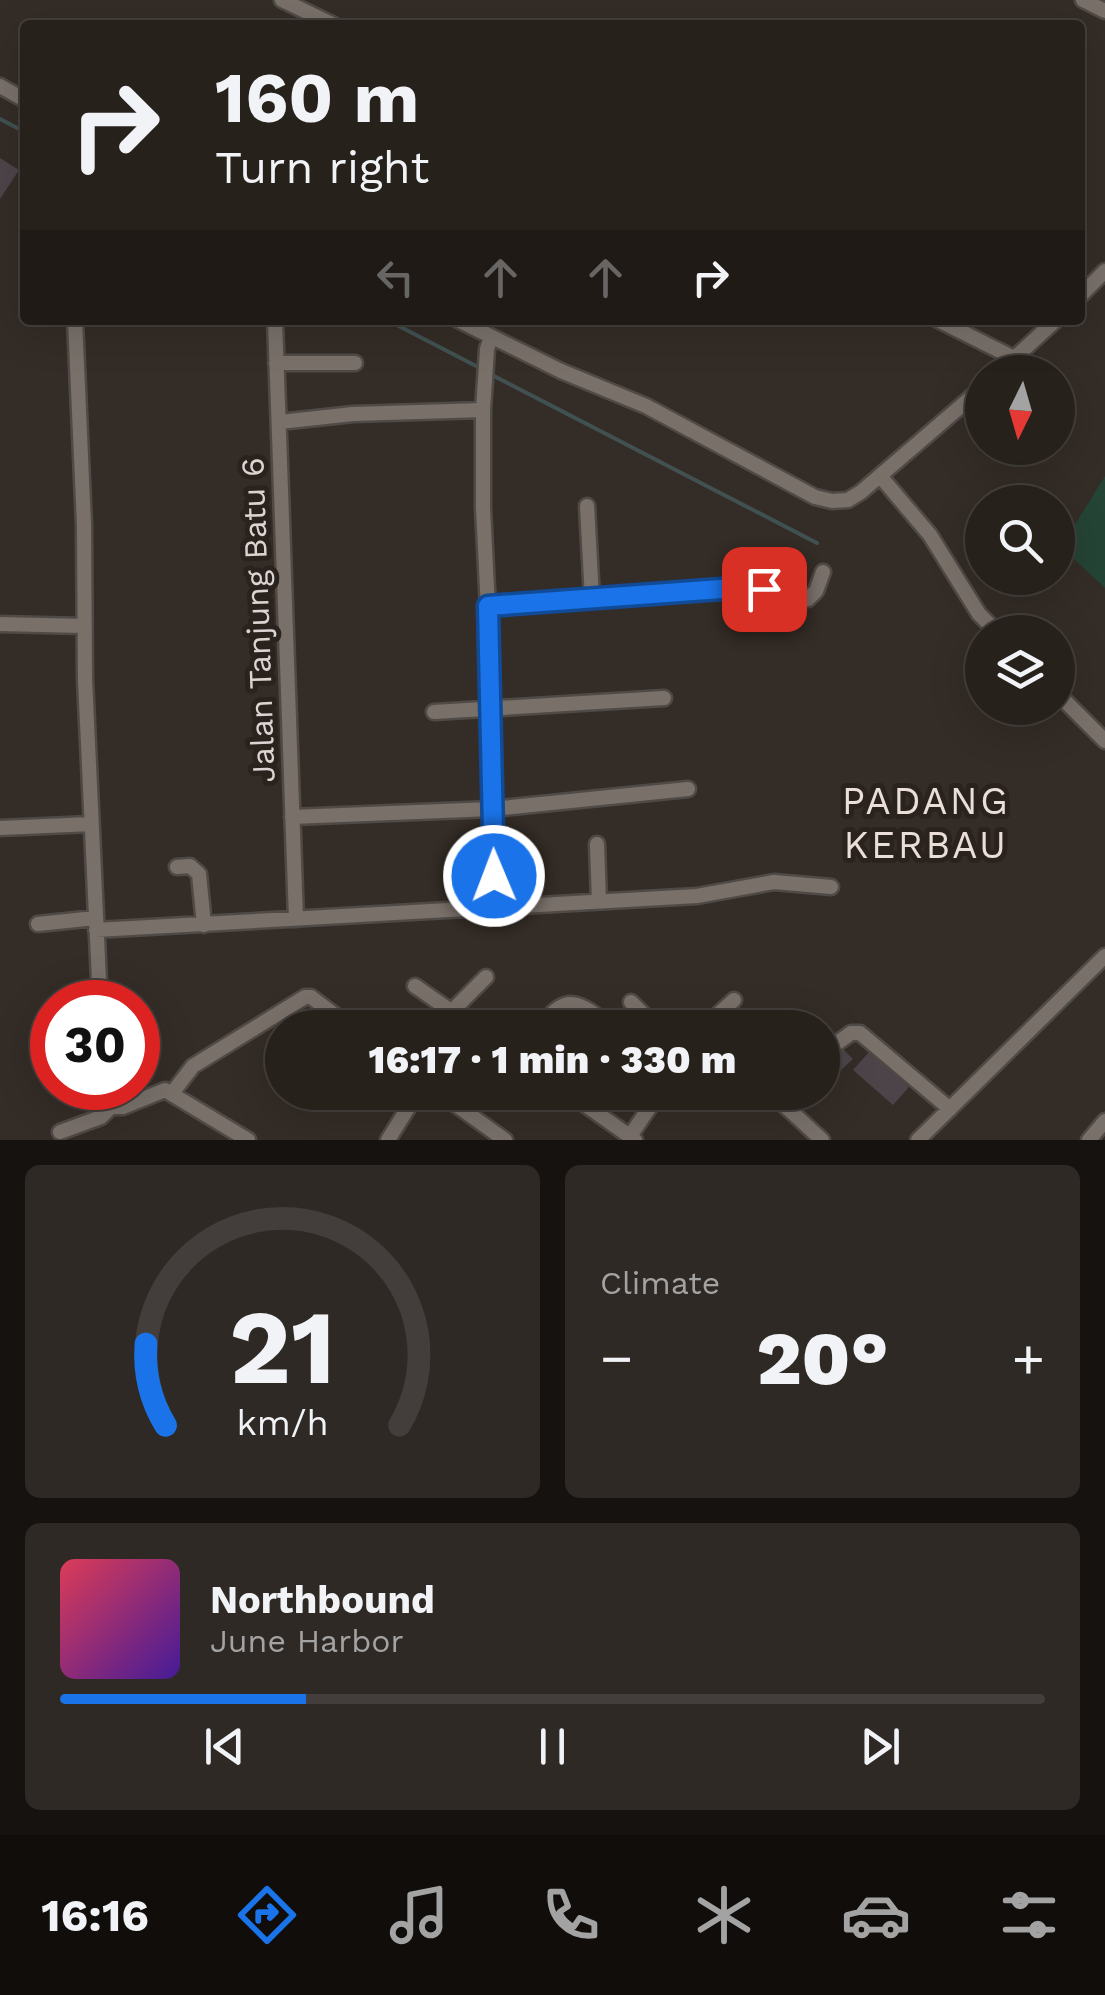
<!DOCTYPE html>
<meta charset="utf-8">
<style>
:root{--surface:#27211c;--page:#2f2925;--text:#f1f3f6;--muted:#a4a3a3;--line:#433e3b;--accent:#1a73e8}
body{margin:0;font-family:"Work Sans",sans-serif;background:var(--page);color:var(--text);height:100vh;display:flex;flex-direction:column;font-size:38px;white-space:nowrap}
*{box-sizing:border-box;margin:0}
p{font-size:32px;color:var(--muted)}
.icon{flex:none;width:55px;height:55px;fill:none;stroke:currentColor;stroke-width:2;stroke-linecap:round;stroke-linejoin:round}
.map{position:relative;height:1140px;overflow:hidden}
.panel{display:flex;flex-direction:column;gap:25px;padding:25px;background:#15120f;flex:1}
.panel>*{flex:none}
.hud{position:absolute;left:20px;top:20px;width:1065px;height:305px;border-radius:10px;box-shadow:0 10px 40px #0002,0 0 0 2px var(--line);background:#27211c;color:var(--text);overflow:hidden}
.needle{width:65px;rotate:185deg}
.tools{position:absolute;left:965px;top:355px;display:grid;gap:20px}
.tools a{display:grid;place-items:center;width:110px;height:110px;border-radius:50%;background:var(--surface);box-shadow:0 10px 40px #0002,0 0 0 2px var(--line);font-size:50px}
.speed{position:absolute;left:30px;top:980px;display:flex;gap:20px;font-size:50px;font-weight:700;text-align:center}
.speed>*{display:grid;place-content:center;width:130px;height:130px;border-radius:50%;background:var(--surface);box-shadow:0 10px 40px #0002,0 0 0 2px var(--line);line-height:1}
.speed .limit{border:15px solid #d22;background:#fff;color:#111}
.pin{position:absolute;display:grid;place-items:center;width:85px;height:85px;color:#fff;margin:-42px;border-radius:20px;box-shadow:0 5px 15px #0006}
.me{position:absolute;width:110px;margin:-55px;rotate:359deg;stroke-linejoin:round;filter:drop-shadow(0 0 8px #0008)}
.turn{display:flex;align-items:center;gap:35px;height:210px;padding:0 30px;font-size:45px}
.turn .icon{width:130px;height:130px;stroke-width:2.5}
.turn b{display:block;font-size:70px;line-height:85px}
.lanes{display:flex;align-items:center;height:95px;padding:0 30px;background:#0003;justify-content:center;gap:50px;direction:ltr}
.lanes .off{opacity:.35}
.big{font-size:75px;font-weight:800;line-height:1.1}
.panel .widget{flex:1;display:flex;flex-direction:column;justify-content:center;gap:15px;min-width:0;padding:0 35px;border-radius:15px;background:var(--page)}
.panel .dial{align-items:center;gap:0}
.dial svg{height:260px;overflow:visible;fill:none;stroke:var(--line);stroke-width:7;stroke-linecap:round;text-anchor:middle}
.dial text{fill:var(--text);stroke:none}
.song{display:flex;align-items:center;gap:30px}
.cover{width:120px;height:120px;border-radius:15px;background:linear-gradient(135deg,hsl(350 70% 55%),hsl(260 70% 35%))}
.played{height:10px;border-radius:5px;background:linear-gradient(90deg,var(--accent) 25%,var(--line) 25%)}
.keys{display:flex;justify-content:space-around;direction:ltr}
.heat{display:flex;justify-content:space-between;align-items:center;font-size:55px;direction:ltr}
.panel .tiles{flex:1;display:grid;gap:25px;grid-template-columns:1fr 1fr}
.widget:last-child{grid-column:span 2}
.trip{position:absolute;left:265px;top:1010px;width:575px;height:100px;border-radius:50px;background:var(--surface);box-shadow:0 10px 40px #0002,0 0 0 2px var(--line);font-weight:800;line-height:100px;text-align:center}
.tabs{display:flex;height:160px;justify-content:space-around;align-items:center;background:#100d0b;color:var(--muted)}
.tabs .icon{width:70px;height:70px}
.tabs .on{color:var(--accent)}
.tabs b{font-size:45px;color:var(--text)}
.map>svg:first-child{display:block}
.green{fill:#244435}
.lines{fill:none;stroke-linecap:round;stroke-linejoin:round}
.stream{stroke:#415152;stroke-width:4}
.building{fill:#4d4449}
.minor-casing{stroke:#504a46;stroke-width:19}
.minor{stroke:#79706a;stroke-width:14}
.route-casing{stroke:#114b97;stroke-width:25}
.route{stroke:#1a73e8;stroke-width:18}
.labels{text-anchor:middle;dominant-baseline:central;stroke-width:10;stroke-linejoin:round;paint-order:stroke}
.street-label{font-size:32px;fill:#dad5d2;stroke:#2a221d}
.quarter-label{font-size:38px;letter-spacing:2.5px;fill:#eadfd8;stroke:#2a221d}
</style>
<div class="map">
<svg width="1105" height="1140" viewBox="0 0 1105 1140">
<rect width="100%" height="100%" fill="#342c26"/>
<path class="green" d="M1105 476V588L1061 547Z"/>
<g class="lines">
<path class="stream" d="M0 119 25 132
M387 320 480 368
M488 373 817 543"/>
</g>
<path class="building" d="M0 158 19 170 0 199Z
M843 1049 853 1059 826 1084 822 1080V1069Z
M869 1052 909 1087 893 1105 853 1070Z"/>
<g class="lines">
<g class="minor-casing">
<path id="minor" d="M282 0 334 25
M1083 0 1105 11
M0 86 25 100
M1080 296 1105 271
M75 320 84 525 85 679 100 1002
M275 320 296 919
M458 320 561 371 646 406 815 497 832 501 848 500 861 492 982 388
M938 320 1014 358
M491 337 487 349 483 410V508L493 709 494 908
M276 363H355
M999 372 1056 320
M280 422 353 414 483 410
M881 477 930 535 979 614 997 632
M587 506 592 598
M489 606 749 587 798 600 808 599 816 591 823 572
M0 624 84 626
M1058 694 1105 741
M434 712 664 698
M292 817 492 809 688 789
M0 828 91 824
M597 844 599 901
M177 867 190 866 199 874 204 925
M38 924 95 918
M96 930 697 896 774 882 831 887
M415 986 475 1028
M631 1002 647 1018 641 1028
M452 1011 486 977
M541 1028C566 988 583 1005 612 1028
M703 1028 734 1000
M822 1054 851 1033H860L950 1109
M104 1088 107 1103 111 1107
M173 1092 193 1066 305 997H311L352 1028
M438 1092 505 1140
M567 1092 635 1140
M770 1092 822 1140
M111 1107H123L165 1090 248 1140
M60 1132 101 1117 111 1107
M630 1136 660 1092
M388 1140 418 1092
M918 1140 1105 956
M1089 1140 1105 1121"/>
</g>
<use href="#minor" class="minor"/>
</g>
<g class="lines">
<g class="route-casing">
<path id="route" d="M494 876 488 606 749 587 764 589"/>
</g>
<use href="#route" class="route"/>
</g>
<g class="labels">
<g class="street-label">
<text transform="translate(258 620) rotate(-92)">Jalan Tanjung Batu 6</text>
</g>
<g class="quarter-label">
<text x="926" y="801">PADANG<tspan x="926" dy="44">KERBAU</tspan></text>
</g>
</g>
</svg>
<div class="tools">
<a><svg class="needle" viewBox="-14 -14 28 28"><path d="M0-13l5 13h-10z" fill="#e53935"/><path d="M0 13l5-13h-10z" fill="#a4a3a3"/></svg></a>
<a><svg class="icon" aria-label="search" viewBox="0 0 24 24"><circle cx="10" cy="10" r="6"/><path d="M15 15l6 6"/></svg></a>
<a><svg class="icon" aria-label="layers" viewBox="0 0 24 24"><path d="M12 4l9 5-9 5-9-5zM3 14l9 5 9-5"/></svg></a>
</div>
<div class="speed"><div class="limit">30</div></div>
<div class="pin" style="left:764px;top:589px;background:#d93025"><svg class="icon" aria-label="arrive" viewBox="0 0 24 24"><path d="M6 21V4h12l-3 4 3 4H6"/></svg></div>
<svg class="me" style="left:494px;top:876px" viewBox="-20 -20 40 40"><circle r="17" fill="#1a73e8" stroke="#fff" stroke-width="3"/><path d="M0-11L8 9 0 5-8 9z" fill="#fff"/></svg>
<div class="trip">16:17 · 1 min · 330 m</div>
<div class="hud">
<div class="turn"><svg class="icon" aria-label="right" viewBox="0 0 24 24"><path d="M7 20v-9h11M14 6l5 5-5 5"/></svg><div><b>160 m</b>Turn right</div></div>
<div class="lanes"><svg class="icon off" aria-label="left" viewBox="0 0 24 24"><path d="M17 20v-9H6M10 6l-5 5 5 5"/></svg><svg class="icon off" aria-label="ahead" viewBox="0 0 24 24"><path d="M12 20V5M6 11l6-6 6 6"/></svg><svg class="icon off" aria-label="ahead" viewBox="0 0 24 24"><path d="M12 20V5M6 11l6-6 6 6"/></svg><svg class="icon" aria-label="right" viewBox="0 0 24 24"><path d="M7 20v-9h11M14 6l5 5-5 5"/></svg></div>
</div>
</div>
<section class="panel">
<div class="tiles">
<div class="widget dial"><svg viewBox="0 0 100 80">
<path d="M14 69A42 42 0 1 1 86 69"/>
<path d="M14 69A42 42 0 0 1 8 44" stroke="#1a73e8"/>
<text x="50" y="56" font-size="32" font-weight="700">21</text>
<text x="50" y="72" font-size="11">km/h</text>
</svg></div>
<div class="widget"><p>Climate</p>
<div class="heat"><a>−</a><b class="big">20°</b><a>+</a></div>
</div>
<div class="widget">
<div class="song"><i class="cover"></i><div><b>Northbound</b><p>June Harbor</p></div></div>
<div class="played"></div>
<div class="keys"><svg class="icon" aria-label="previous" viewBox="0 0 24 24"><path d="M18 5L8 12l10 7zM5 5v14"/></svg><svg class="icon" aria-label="pause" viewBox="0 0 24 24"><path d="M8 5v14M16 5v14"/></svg><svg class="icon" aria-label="next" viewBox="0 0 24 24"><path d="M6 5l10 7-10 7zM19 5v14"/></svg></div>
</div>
</div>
</section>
<nav class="tabs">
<b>16:16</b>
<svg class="icon on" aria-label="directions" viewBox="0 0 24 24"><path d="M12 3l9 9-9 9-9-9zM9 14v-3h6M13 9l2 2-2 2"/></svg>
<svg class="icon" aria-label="music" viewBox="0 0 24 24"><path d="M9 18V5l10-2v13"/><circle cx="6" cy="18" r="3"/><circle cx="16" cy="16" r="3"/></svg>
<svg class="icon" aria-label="phone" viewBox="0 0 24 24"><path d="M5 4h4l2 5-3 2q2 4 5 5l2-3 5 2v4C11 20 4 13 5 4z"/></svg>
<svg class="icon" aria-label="climate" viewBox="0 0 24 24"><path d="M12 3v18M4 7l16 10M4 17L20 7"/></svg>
<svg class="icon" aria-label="car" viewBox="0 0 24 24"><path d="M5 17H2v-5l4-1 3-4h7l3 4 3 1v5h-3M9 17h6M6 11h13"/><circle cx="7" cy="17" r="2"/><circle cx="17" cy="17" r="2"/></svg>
<svg class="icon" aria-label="filters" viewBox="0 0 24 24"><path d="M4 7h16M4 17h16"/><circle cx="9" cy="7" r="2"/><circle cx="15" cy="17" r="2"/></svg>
</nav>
